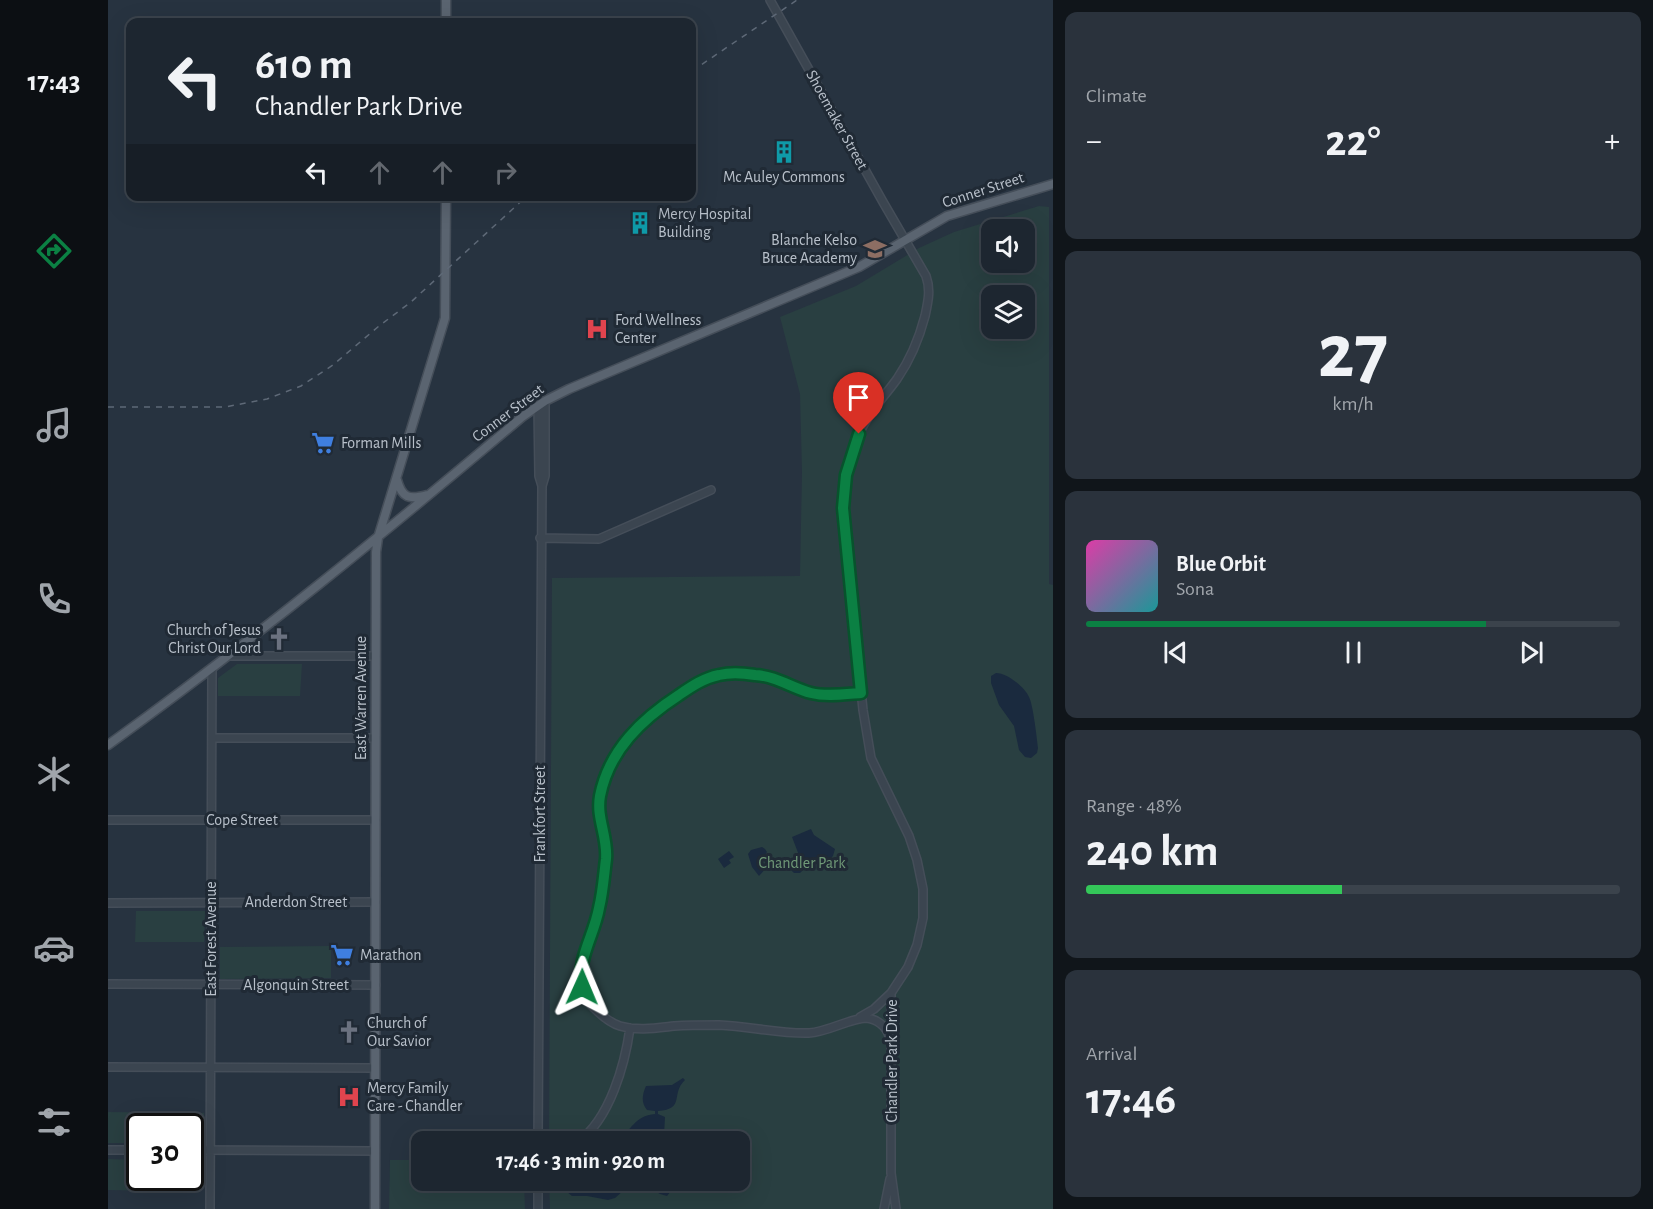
<!DOCTYPE html>
<meta charset="utf-8">
<style>
:root{--surface:#1d2630;--page:#2a323c;--text:#f1f3f6;--muted:#a0a5ab;--line:#3b434c;--accent:#0b8043}
body{margin:0;font-family:"Alegreya Sans",sans-serif;background:var(--page);color:var(--text);height:100vh;display:flex;flex-direction:column;font-size:22px;white-space:nowrap}
*{box-sizing:border-box;margin:0}
p{font-size:20px;color:var(--muted)}
.icon{flex:none;width:33px;height:33px;fill:none;stroke:currentColor;stroke-width:2;stroke-linecap:round;stroke-linejoin:round}
.map{position:relative;flex:1;overflow:hidden}
.panel{display:flex;flex-direction:column;gap:12px;padding:12px;background:#10151a;width:600px}
.panel>*{flex:none}
.top-card{position:absolute;left:18px;top:18px;width:570px;height:183px;border-radius:12px;box-shadow:0 6px 24px #0002,0 0 0 2px var(--line);background:#1d2630;color:var(--text);overflow:hidden}
.fabs{position:absolute;left:873px;top:219px;display:grid;gap:12px}
.fabs a{display:grid;place-items:center;width:54px;height:54px;border-radius:12px;background:var(--surface);box-shadow:0 6px 24px #0002,0 0 0 2px var(--line);font-size:30px}
.speed{position:absolute;left:18px;top:1113px;display:flex;gap:12px;font-size:30px;font-weight:700;text-align:center}
.speed>*{display:grid;place-content:center;width:78px;height:78px;border-radius:50%;background:var(--surface);box-shadow:0 6px 24px #0002,0 0 0 2px var(--line);line-height:1}
.speed .limit{border:3px solid #111;border-radius:9px;background:#fff;color:#111}
.pin{position:absolute;display:grid;place-items:center;width:51px;height:51px;color:#fff;margin:-62px -26px;border-radius:50% 50% 50% 0;rotate:-45deg;box-shadow:0 0 6px #0007}
.pin .icon{rotate:45deg}
.me{position:absolute;width:66px;margin:-33px;rotate:1deg;stroke-linejoin:round;filter:drop-shadow(0 0 4px #0008)}
.turn{display:flex;align-items:center;gap:21px;height:126px;padding:0 30px;font-size:27px}
.turn .icon{width:78px;height:78px;stroke-width:2.5}
.turn b{display:block;font-size:42px;line-height:51px}
.lanes{display:flex;align-items:center;height:57px;padding:0 30px;background:#0003;justify-content:center;gap:30px;direction:ltr}
.lanes .off{opacity:.35}
.big{font-size:45px;font-weight:600;line-height:1.1}
.panel .tile{flex:1;display:flex;flex-direction:column;justify-content:center;gap:9px;min-width:0;padding:0 21px;border-radius:12px;background:var(--page)}
.panel .dial{align-items:center;gap:0}
.dial b{font-size:78px;line-height:1}
.song{display:flex;align-items:center;gap:18px}
.cover{width:72px;height:72px;border-radius:9px;background:linear-gradient(135deg,hsl(320 70% 55%),hsl(180 70% 35%))}
.played{height:6px;border-radius:3px;background:linear-gradient(90deg,var(--accent) 75%,var(--line) 75%)}
.keys{display:flex;justify-content:space-around;direction:ltr}
.heat{display:flex;justify-content:space-between;align-items:center;font-size:33px;direction:ltr}
.charge{height:9px;border-radius:4px;background:linear-gradient(90deg,#34c759 48%,var(--line) 0)}
.trip{position:absolute;left:303px;top:1131px;width:339px;height:60px;border-radius:12px;background:var(--surface);box-shadow:0 6px 24px #0002,0 0 0 2px var(--line);font-weight:600;line-height:60px;text-align:center}
main{display:flex;flex:1;min-height:0}
.dock{display:flex;flex-direction:column;width:108px;justify-content:space-around;align-items:center;background:#0c0f13;color:var(--muted)}
.dock .icon{width:42px;height:42px}
.dock .on{color:var(--accent)}
.dock b{font-size:27px;color:var(--text)}
.map>svg:first-child{display:block}
.green{fill:#293f41;fill-rule:evenodd}
.water{fill:#1a2a3e}
.lines{fill:none;stroke-linecap:round;stroke-linejoin:round}
.minor-casing{stroke:#454e59;stroke-width:10}
.major-casing{stroke:#454e59;stroke-width:11}
.minor{stroke:#3b4550;stroke-width:7}
.major{stroke:#5a6470;stroke-width:8}
.rail{stroke:#5e6977;stroke-width:1.5;stroke-dasharray:6 6;stroke-linecap:butt}
.route-casing{stroke:#07532c;stroke-width:15}
.route{stroke:#0b8043;stroke-width:10}
.labels{text-anchor:middle;dominant-baseline:central;stroke-width:6;stroke-linejoin:round;paint-order:stroke}
.street-label{font-size:16px;fill:#b8c0ca;stroke:#202a35}
.poi-label{font-size:16px;fill:#b8c0ca;stroke:#202a35;text-anchor:start}
.park-label{font-size:16px;fill:#709a78;stroke:#202a35}
</style>
<main>
<nav class="dock">
<b>17:43</b>
<svg class="icon on" aria-label="directions" viewBox="0 0 24 24"><path d="M12 3l9 9-9 9-9-9zM9 14v-3h6M13 9l2 2-2 2"/></svg>
<svg class="icon" aria-label="music" viewBox="0 0 24 24"><path d="M9 18V5l10-2v13"/><circle cx="6" cy="18" r="3"/><circle cx="16" cy="16" r="3"/></svg>
<svg class="icon" aria-label="phone" viewBox="0 0 24 24"><path d="M5 4h4l2 5-3 2q2 4 5 5l2-3 5 2v4C11 20 4 13 5 4z"/></svg>
<svg class="icon" aria-label="climate" viewBox="0 0 24 24"><path d="M12 3v18M4 7l16 10M4 17L20 7"/></svg>
<svg class="icon" aria-label="car" viewBox="0 0 24 24"><path d="M5 17H2v-5l4-1 3-4h7l3 4 3 1v5h-3M9 17h6M6 11h13"/><circle cx="7" cy="17" r="2"/><circle cx="17" cy="17" r="2"/></svg>
<svg class="icon" aria-label="filters" viewBox="0 0 24 24"><path d="M4 7h16M4 17h16"/><circle cx="9" cy="7" r="2"/><circle cx="15" cy="17" r="2"/></svg>
</nav>
<div class="map">
<svg width="945" height="1209" viewBox="0 0 945 1209">
<rect width="100%" height="100%" fill="#273340"/>
<path class="green" d="M931 206 941 207V584L945 585V1209H442L441 1181 632 1180V1142H441L444 578 692 576 694 472 692 394 672 317 748 286 811 248 846 232ZM884 230H916V262H884ZM884 296H916V328H884Z
M129 664H194L192 696H110V678Z
M28 911H97L96 942H27Z
M223 946V978L112 979V947Z
M0 1112 96 1113V1144H83L82 1126H32L31 1143H0Z
M0 1159 31 1160 32 1178H48V1191L0 1190Z
M282 1160H313L314 1180 416 1181 417 1209H281Z"/>
<path class="water" d="M888 673C899 673 917 687 921 697 925 704 929 739 930 748L929 753 923 758 917 757 911 750 906 726 891 705 883 683V676Z
M703 829 706 835 727 849 725 856 720 861 703 862 692 873H686L683 870 682 864 686 861 691 862 692 858 684 837Z
M654 847 657 849 659 852 653 861 659 867 651 876 644 867 640 854 643 850Z
M621 851 626 857 621 860 623 863 616 868 610 859Z
M575 1078 577 1080C562 1094 578 1109 550 1111V1114L557 1117 556 1135 560 1141H509C524 1130 526 1116 547 1114V1111L539 1110C533 1103 534 1095 538 1086L564 1085Z
M469 1181H560L563 1191 559 1196 552 1194 541 1188 530 1187 515 1191 507 1198 500 1200 479 1196H464L459 1192C459 1185 463 1183 469 1181Z"/>
<g class="lines">
<g class="minor-casing">
<path id="minor" d="M662 0 775 202 818 276C823 290 820 302 817 316 811 339 802 360 789 379 776 397 761 412 752 432 740 456 736 482 735 508L755 710 763 758 801 836 809 860 815 889V918L809 945 800 967 783 993V1173L788 1209
M430 406 431 476 434 486 437 476V401
M432 538 491 539 603 490
M120 656H268
M753 693C739 694 722 696 708 694 697 692 688 687 678 683 662 676 643 673 625 673 602 673 583 687 564 699 528 724 492 761 491 808 491 822 498 834 498 848 499 865 494 884 492 902 488 936 454 977 486 1008 493 1015 502 1023 512 1026 530 1031 548 1028 566 1026 581 1025 596 1025 611 1025 641 1026 671 1034 701 1033 720 1032 743 1018 758 1018 769 1019 778 1026 781 1036
M104 738H268
M0 820H268
M0 903 268 902
M0 984 268 985
M752 1017 766 1009 783 993
M0 1067 267 1068
M430 1142 434 486
M470 1142C502 1119 517 1064 522 1028
M0 1150H32
M82 1150 267 1151
M102 1209 104 669
M430 1209V1180
M776 1209 782 1179"/>
</g>
<g class="major-casing">
<path id="major" d="M338 0V22
M289 480C294 498 301 500 319 495
M0 745C143 642 279 531 414 417L437 401 461 389 751 267 839 216 945 184
M267 1209 268 552 270 538 337 318 338 196"/>
</g>
<use href="#minor" class="minor"/>
<use href="#major" class="major"/>
<path class="rail" d="M584 71 689 0
M0 407H117L159 399 193 386 225 365 271 326 303 302 419 196"/>
</g>
<g class="lines">
<g class="route-casing">
<path id="route" d="M474 987C469 958 486 936 491 908 495 892 496 875 498 859 500 837 488 818 492 796 501 750 534 719 571 695 584 686 596 678 611 675 623 672 635 673 647 675 668 676 684 688 703 693 719 697 737 694 753 693L735 508 738 475 751 434"/>
</g>
<use href="#route" class="route"/>
</g>
<defs>
<g id="building-bare" transform="scale(1.8)"><path d="M-4-6H4V6H1V3H-1V6H-4ZM-2.5-4.3h1.7v1.8h-1.7ZM.8-4.3h1.7v1.8H.8ZM-2.5-1h1.7V.8h-1.7ZM.8-1h1.7V.8H.8Z" fill="#0f9aa8" stroke="#202a35" stroke-width="2.5" paint-order="stroke"/></g>
<g id="school-bare" transform="scale(1.8)"><path d="M0-5L7-2L0 1L-7-2ZM-4 1L0 2.5L4 1V4Q0 6-4 4Z" fill="#8d6e63" stroke="#202a35" stroke-width="2.5" paint-order="stroke"/></g>
<g id="hospital-bare" transform="scale(1.8)"><path d="M-5-5h3v3.5h4V-5h3V5h-3V1.5h-4V5h-3Z" fill="#e0444e" stroke="#202a35" stroke-width="2.5" paint-order="stroke"/></g>
<g id="supermarket-bare" transform="scale(1.8)"><path d="M-6-5.5h2.5l.6 2H6L4.5 2H-2.5L-4.4-4H-6ZM-1.5 3.2a1.3 1.3 0 1 0 .1 0ZM3 3.2a1.3 1.3 0 1 0 .1 0Z" fill="#3f7fe0" stroke="#202a35" stroke-width="2.5" paint-order="stroke"/></g>
<g id="church-bare" transform="scale(1.8)"><path d="M-1.2-6h2.4v3.5h3.3v2.4h-3.3V6h-2.4V-.1h-3.3v-2.4h3.3Z" fill="#6b7280" stroke="#202a35" stroke-width="2.5" paint-order="stroke"/></g>
</defs>
<g fill-rule="evenodd">
<use href="#building-bare" x="676" y="152"/>
<use href="#building-bare" x="532" y="223"/>
<use href="#school-bare" x="767" y="249"/>
<use href="#hospital-bare" x="489" y="329"/>
<use href="#supermarket-bare" x="215" y="443"/>
<use href="#church-bare" x="171" y="639"/>
<use href="#supermarket-bare" x="234" y="955"/>
<use href="#church-bare" x="241" y="1032"/>
<use href="#hospital-bare" x="241" y="1097"/>
</g>
<g class="labels">
<g class="street-label">
<text transform="translate(729 120) rotate(61)">Shoemaker Street</text>
<text transform="translate(875 190) rotate(-18)">Conner Street</text>
<text transform="translate(400 413) rotate(-37)">Conner Street</text>
<text transform="translate(253 698) rotate(-90)">East Warren Avenue</text>
<text transform="translate(432 814) rotate(-90)">Frankfort Street</text>
<text x="134" y="820">Cope Street</text>
<text x="188" y="902">Anderdon Street</text>
<text transform="translate(103 939) rotate(-90)">East Forest Avenue</text>
<text x="188" y="985">Algonquin Street</text>
<text transform="translate(784 1061) rotate(-90)">Chandler Park Drive</text>
</g>
<g class="poi-label">
<text x="676" y="177" text-anchor="middle">Mc Auley Commons</text>
<text x="550" y="214">Mercy Hospital<tspan x="550" dy="18">Building</tspan></text>
<text x="749" y="240" text-anchor="end">Blanche Kelso<tspan x="749" dy="18">Bruce Academy</tspan></text>
<text x="507" y="320">Ford Wellness<tspan x="507" dy="18">Center</tspan></text>
<text x="233" y="443">Forman Mills</text>
<text x="153" y="630" text-anchor="end">Church of Jesus<tspan x="153" dy="18">Christ Our Lord</tspan></text>
<text x="252" y="955">Marathon</text>
<text x="259" y="1023">Church of<tspan x="259" dy="18">Our Savior</tspan></text>
<text x="259" y="1088">Mercy Family<tspan x="259" dy="18">Care - Chandler</tspan></text>
</g>
<g class="park-label">
<text x="694" y="863">Chandler Park</text>
</g>
</g>
</svg>
<div class="fabs">
<a><svg class="icon" aria-label="sound" viewBox="0 0 24 24"><path d="M4 9h4l5-4v14l-5-4H4zM17 9q2 3 0 6"/></svg></a>
<a><svg class="icon" aria-label="layers" viewBox="0 0 24 24"><path d="M12 4l9 5-9 5-9-5zM3 14l9 5 9-5"/></svg></a>
</div>
<div class="speed"><div class="limit">30</div></div>
<div class="pin" style="left:751px;top:434px;background:#d93025"><svg class="icon" aria-label="arrive" viewBox="0 0 24 24"><path d="M6 21V4h12l-3 4 3 4H6"/></svg></div>
<svg class="me" style="left:474px;top:987px" viewBox="-20 -20 40 40"><path d="M0-17L14 15 0 8-14 15z" fill="#0b8043" stroke="#fff" stroke-width="4"/></svg>
<div class="trip">17:46 · 3 min · 920 m</div>
<div class="top-card">
<div class="turn"><svg class="icon" aria-label="left" viewBox="0 0 24 24"><path d="M17 20v-9H6M10 6l-5 5 5 5"/></svg><div><b>610 m</b>Chandler Park Drive</div></div>
<div class="lanes"><svg class="icon" aria-label="left" viewBox="0 0 24 24"><path d="M17 20v-9H6M10 6l-5 5 5 5"/></svg><svg class="icon off" aria-label="ahead" viewBox="0 0 24 24"><path d="M12 20V5M6 11l6-6 6 6"/></svg><svg class="icon off" aria-label="ahead" viewBox="0 0 24 24"><path d="M12 20V5M6 11l6-6 6 6"/></svg><svg class="icon off" aria-label="right" viewBox="0 0 24 24"><path d="M7 20v-9h11M14 6l5 5-5 5"/></svg></div>
</div>
</div>
<section class="panel">
<div class="tile"><p>Climate</p>
<div class="heat"><a>−</a><b class="big">22°</b><a>+</a></div>
</div>
<div class="tile dial"><b>27</b><p>km/h</p></div>
<div class="tile">
<div class="song"><i class="cover"></i><div><b>Blue Orbit</b><p>Sona</p></div></div>
<div class="played"></div>
<div class="keys"><svg class="icon" aria-label="previous" viewBox="0 0 24 24"><path d="M18 5L8 12l10 7zM5 5v14"/></svg><svg class="icon" aria-label="pause" viewBox="0 0 24 24"><path d="M8 5v14M16 5v14"/></svg><svg class="icon" aria-label="next" viewBox="0 0 24 24"><path d="M6 5l10 7-10 7zM19 5v14"/></svg></div>
</div>
<div class="tile"><p>Range · 48%</p><b class="big">240 km</b><div class="charge"></div></div>
<div class="tile"><p>Arrival</p><b class="big">17:46</b></div>
</section>
</main>
